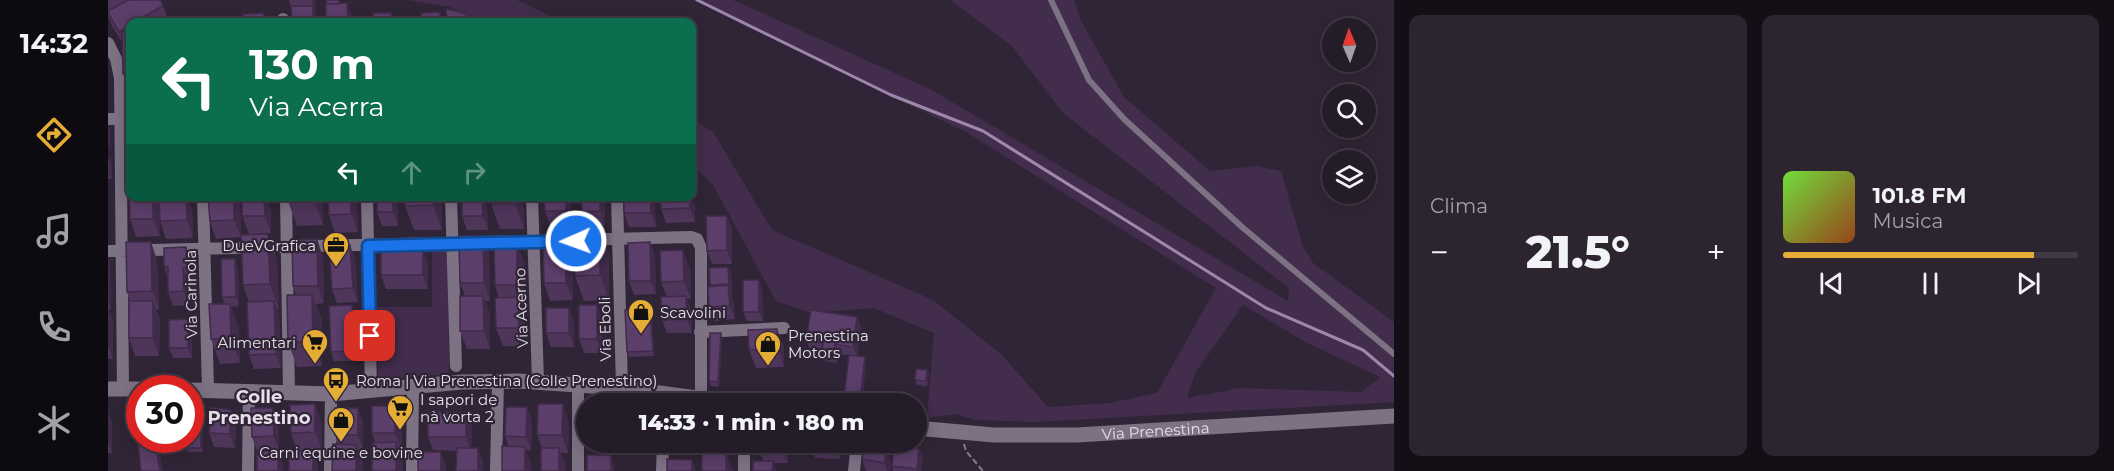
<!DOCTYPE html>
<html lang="it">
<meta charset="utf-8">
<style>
:root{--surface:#241c28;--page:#2c2530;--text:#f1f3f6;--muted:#a3a1a8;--line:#413a45;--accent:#e5ad36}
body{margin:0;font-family:Montserrat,sans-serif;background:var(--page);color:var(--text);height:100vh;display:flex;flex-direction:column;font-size:22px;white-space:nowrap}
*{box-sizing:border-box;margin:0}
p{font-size:20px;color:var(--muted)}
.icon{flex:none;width:33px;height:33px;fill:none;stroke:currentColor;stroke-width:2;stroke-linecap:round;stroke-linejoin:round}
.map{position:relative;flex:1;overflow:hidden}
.drawer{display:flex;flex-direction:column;gap:15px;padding:15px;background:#140f16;width:720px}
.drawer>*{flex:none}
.banner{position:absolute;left:18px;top:18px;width:570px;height:183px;border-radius:12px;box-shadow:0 3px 15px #0003,0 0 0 2px var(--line);background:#0b6e4f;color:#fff;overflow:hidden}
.needle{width:39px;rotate:358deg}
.controls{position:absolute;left:1214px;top:18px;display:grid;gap:12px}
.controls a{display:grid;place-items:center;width:54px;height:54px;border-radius:50%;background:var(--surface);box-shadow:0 3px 15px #0003,0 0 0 2px var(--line);font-size:30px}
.speed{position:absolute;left:18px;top:375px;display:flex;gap:12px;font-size:30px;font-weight:700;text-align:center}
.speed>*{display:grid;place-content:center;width:78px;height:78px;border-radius:50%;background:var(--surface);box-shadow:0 3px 15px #0003,0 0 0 2px var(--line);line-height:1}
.speed .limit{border:9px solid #d22;background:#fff;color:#111}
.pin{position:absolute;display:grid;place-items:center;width:51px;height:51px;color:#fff;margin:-26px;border-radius:12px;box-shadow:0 3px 9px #0006}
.me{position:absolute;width:66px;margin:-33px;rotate:268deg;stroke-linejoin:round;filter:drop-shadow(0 0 4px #0008)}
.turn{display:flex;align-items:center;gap:21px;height:126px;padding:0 24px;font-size:27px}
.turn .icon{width:78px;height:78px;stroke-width:2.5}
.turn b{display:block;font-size:42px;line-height:51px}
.lanes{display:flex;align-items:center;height:57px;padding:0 24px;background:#0003;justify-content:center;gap:30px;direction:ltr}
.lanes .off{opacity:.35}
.big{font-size:45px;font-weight:800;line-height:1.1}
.drawer .tile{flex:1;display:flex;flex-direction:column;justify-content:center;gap:9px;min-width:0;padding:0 21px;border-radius:12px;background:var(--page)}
.song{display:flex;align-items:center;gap:18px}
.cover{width:72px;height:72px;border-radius:9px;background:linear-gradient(135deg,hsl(100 70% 55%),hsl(20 70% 35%))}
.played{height:6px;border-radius:3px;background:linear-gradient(90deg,var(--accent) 85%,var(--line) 85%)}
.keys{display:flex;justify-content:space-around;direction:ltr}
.heat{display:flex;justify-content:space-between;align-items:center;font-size:33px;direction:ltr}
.drawer .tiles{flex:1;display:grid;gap:15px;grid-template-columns:repeat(2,1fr)}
.trip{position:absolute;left:468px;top:393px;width:351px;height:60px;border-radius:30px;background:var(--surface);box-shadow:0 3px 15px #0003,0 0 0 2px var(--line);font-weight:800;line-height:60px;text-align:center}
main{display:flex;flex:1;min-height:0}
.dock{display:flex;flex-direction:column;width:108px;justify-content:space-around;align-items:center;background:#0e0b10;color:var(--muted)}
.dock .icon{width:42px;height:42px}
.dock .selected{color:var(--accent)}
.dock b{font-size:27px;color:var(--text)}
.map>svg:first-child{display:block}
.green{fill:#422d4c;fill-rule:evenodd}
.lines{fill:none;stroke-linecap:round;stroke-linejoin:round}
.stream{stroke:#9f87ab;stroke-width:3}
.path{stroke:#847b8a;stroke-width:2;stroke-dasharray:6 3;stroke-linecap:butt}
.service{stroke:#7d7184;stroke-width:6}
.minor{stroke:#7d7184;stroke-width:12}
.secondary{stroke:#7d7184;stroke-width:15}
.wall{fill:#4e355a}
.shaded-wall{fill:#402b4a}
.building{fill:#5b3e69;stroke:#402b4a;stroke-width:1.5}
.route-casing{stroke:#114b97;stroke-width:15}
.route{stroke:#1a73e8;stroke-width:10}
.labels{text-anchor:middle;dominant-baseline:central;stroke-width:4.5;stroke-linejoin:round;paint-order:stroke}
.poi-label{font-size:15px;fill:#e7e0eb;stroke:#302536;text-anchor:start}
.street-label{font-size:15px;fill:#e7e0eb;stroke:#302536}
.quarter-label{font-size:18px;font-weight:bold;fill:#e7e0eb;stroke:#302536}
</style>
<main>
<nav class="dock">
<b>14:32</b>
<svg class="icon selected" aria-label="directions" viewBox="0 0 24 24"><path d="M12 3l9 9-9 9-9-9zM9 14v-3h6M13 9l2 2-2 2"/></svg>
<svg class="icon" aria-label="music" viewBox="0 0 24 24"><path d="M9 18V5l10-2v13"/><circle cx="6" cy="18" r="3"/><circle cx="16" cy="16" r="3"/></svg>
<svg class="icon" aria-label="phone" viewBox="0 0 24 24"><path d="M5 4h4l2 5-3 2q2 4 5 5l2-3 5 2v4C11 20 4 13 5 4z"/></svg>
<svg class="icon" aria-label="climate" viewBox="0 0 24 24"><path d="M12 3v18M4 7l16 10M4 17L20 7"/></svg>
</nav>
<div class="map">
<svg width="1286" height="471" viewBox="0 0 1286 471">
<rect width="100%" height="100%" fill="#302536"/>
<path class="green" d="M299 0H409L455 22H372L342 7Z
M585 0H625L822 89 1180 301 1181 288 955 113 904 46 842 0H966L972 19 1016 97 1102 171 1149 166 1173 171 1195 247 1205 263 1286 322V402L926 422 867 420 848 414 819 418 826 333 766 308 703 313 668 301 605 185 584 164V119L605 132 664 230 825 300 893 354 940 407 1002 403 1049 393 1108 288 858 132ZM1135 305 1199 343 1272 377 1253 392 1132 388 1079 398 1087 373Z
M324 249H340L341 374 270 380 269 307H324Z"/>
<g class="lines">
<path class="stream" d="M589 0 783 95 875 131 1158 308 1255 350 1286 376"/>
<path class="path" d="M856 444 858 451 875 471"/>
<path class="service" d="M943 0 981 80 1016 119 1134 227 1286 354"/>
<path class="minor" d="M175 19V22
M0 43 8 59 12 78 15 389
M0 119H22
M95 196 100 390
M178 196 181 394
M259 196 263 391
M343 196 348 366
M424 196 430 382
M509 196 514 388
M0 251 583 237 589 239 593 248V398
M592 332 676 328
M140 471 141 392
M222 471 223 394
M304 471 305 387
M388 471 390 381
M470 471V385
M554 471 555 442
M636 471V442
M746 471 749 442"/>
<g class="secondary">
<path d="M0 389H32"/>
<path d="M82 390 223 394 354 382 410 381 514 388 634 404"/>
<path id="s1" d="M808 428 886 435H969L1286 416"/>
</g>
</g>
<path class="wall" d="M0 0H52L55 6 60 19 55 22H22V95L15 74V44L4 26 0 16Z
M181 0H207V13L210 19 183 8Z
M338 9 374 22H339Z
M0 159 4 164V179H0Z
M51 196 52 236 28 237 22 219Z
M134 196H157L163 211V233L141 234 134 216Z
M180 196H214L215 225 189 226 180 201Z
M248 196 250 232 227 233 221 215Z
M269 196H289L290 226H274L269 212Z
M297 196H333L334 230H306L297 206Z
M354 196H375L379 207 380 230H359L354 216Z
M415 196 416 229H392L383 204Z
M436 196H462L463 224 442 225 437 211Z
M496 196 497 225H479L474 212Z
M516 196H546L548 227H521L516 213Z
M552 196H583L587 207V222L558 223 553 209Z
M132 202 133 237 108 239 102 221Z
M84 210 85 238 58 239 52 221Z
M619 216 624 230V264H604L599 251Z
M375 236 381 254 382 301H377L382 314V349H359L352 331 357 296 352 283Z
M542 242 547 256 548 294 526 295 521 281Z
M78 247 83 261 84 282H80L81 305 65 306 60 292V278L56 266Z
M463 253H501V300L476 301 467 276V261H465L464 258 465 300 442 301 436 283Z
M0 257 2 262 3 309H1L5 320V359H0Z
M215 257 216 303 208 304 214 320V366L189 367 180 342 188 295 185 286Z
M169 259 171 309H168L171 315 173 368 146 369 141 355V302L135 285Z
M247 259 250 302 229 303 224 289Z
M49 260 51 309H48L52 319 51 356H27L21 338 22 301 19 292Z
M416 262V303H412L416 315 417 346H395L388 328 391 298 387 285Z
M320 263V289H278L273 275Z
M620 267 624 277V294H623L625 299 627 319 606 321 601 307 602 285Z
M130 268 131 306 123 307 131 329 132 363 112 364 103 339 117 304 114 297Z
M582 268 583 299H579L583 310 584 333H559L554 320 559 297 553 282Z
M654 289 655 321H639L635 312Z
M489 305 494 319V353H476L471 339Z
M461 308 466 322V347H443L438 333Z
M542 309 544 314 546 356 521 357 519 352Z
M248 315 249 361H226L223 352Z
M749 317 753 326 749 356 758 362 754 404 738 403 736 398 742 355 730 354 729 363 717 361 714 351 702 350 698 340Z
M80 319 83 329 84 358H65L61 348Z
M614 338 611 387 603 386 601 381Z
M676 347V367L648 368 641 350Z
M819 370 821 375 819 386 809 385 807 380Z
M207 404 213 422 214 450 189 451 183 433Z
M287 406 294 424V451H291L295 460 267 443 264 433Z
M95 407V452H80L78 448V444L57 449H50L52 455 55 471H33L35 443 33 440H82Z
M419 407 424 421 423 450H418L423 465V471H394L401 447 397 436Z
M250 408 255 422V449H250L255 463V471H224L230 444 227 435Z
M0 412 4 423V453H0Z
M358 412 364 426 363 448H370L375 462V471H348L349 451 325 450 320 437Z
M170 421 171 450 149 451 144 437Z
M461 422 460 453H453L458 466 457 471H433L434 448 429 435Z
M128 424 127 448 106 447 101 433Z
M481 442H507V451H485Z
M517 442H544V452H520Z
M651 442H681L680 463H665L668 471H645L655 461 651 449Z
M704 442H730L732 450V459L707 458 704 448Z
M811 449 815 459 813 471H785L784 466Z
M754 459 783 463 782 471H758Z"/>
<path class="shaded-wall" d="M203 0H207L208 13Z
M239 3 246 21V22H240Z
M205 6 210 19V22H205Z
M332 12 335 22H332Z
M283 13 287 22H284Z
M0 125 2 129 3 152 0 145Z
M2 159 4 164V179L2 174Z
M45 196H51L52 236 45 219Z
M78 196H79L84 210 85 238 79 220Z
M126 196H130L132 202 133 237 126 220Z
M156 196H157L163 211V233L157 216Z
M206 196H214L215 225 206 200Z
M243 196H248L250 232 243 214Z
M285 196H289L290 226 285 212Z
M325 196H333L334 230 325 205Z
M374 196H375L379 207 380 230 375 216Z
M407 196H415L416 229 407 204Z
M458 196H462L463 224 458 211Z
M492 196H496L497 225 492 211Z
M542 196H546L548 227 543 213Z
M582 196H583L587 207V222L582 208Z
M619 216 624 230V264L619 250Z
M492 228 501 253V300L492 275Z
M160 234 169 259 171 309 162 284Z
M375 236 381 254 382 301 376 283Z
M457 237 464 255 465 300 458 283Z
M209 239 215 257 216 303 210 286Z
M43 242 49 260 51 309 44 291Z
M542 242 547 256 548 294 543 281Z
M409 244 416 262V303L409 285Z
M242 245 247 259 250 302 245 288Z
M78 247 83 261 84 282 79 268Z
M315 249 320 263V289L315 275Z
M575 250 582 268 583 299 576 281Z
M0 257 2 262 3 309 0 301Z
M127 259 130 268 131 306 128 297Z
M620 267 624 277V294L621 284Z
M75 268 80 282 81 305 76 291Z
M651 280 654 289 655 321 651 312Z
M620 285 625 299 627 319 622 306Z
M204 295 214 320V366L205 342Z
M375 296 382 314V349L376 331Z
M578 296 583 310 584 333 579 319Z
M410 297 416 315 417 346 411 328Z
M45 301 52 319 51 356 45 338Z
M166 301 171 315 173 368 168 354Z
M122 304 131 329 132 363 123 338Z
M244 305 248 315 249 361 246 351Z
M489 305 494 319V353L489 339Z
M0 307 5 320V359L0 345Z
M461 308 466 322V347L461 333Z
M542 309 544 314 546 356 545 351Z
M749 317 753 326 749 356 745 347Z
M80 319 83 329 84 358 80 348Z
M669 329 676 347V367L670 349Z
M613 333 614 338 611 387 610 382Z
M727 344 730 354 729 363 726 353Z
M757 357 758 362 754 404 752 400Z
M819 370 821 375 819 386 818 381Z
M93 402 95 407V452L93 448Z
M207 404 213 422 214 450 207 432Z
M455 404 461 422 460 453 454 435Z
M287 406 294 424V451L287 433Z
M419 407 424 421 423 450 418 437Z
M165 408 170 421 171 450 166 436Z
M250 408 255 422V449L250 435Z
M123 410 128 424 127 448 122 434Z
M0 412 4 423V453L0 441Z
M358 412 364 426 363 451 358 437Z
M47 441 52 455 55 471H52Z
M288 442 295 460V471H288Z
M504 442H507V451Z
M540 442H544V452Z
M676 442H681L680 463 675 450Z
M729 442 732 450V459L728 450Z
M248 445 255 463V471H248Z
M417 447 423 465V471H417Z
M370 448 375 462V471H370Z
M451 448 458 466 457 471H451Z
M778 449 783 463 782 471H779L777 463Z
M811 449 815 459 813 471H809V469Z
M170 451 175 465V471H170Z
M205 451 210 465V471H205Z
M333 452 338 466V471H333Z
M618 452 625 470V471H618Z
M503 455 506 465V471H503Z
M584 460 588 471H584Z
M665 461 668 471H664Z"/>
<path class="building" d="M20 0H52L55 6 26 22H22V25L11 32 0 13V11Z
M218 0H231V4H219Z
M239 3 240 22H218V4Z
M183 6H205V22H184Z
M338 9 352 12 374 22H350V20H339Z
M332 12V22H314L313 13Z
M156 13V22H135V14Z
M265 13H283L284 22H265Z
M22 31V74H15L14 32Z
M0 159H2V174H0Z
M21 170H22V196H45V219H22Z
M51 196H78L79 220 52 221Z
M100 196H126V220L102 221Z
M134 196H156L157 216H134Z
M180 196H206V200L180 201Z
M220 196H243V214L221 215Z
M269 196H285V212H269Z
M297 196H325V205L297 206Z
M354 196H374L375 216H354Z
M383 196H407V204H383Z
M436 196H458V211H437Z
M473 196H492V211L474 212Z
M516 196H542L543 213H516Z
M552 196H582V208L553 209Z
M598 216H619V250L599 251Z
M466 228H492V275L467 276Z
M160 234 162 284 135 285 133 235Z
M351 236H375L376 283H352Z
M435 237H457L458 283H436Z
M209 239 210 286H185L184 240Z
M18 242H43L44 291 19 292Z
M542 242 543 281H521L520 243Z
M386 244H409V285H387Z
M242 245 245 288 224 289 221 246Z
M78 247 79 268H75L76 291 60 292V267L56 266V248Z
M463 248H467V256H463Z
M315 249V275H273V250Z
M575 250 576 281 553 282 552 251Z
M113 259H127L128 297H114Z
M620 267 621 284 602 285 601 268Z
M635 280H651V312H635Z
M620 285 622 306 601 307 600 287Z
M179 295H204L205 342H180Z
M352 296H375L376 331H352Z
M578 296 579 319 554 320 553 297Z
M410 297 411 328H388L387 298Z
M21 301H45V338H21Z
M166 301 168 354 141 355 139 302Z
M101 304H122L123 338 103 339Z
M244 305 246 351 223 352 221 306Z
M471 305H489V339H471Z
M438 308H461V333H438Z
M542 309 545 351 519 352 517 310Z
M703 310 749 317 745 347 727 344 726 353 714 352 715 343 698 340Z
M80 319V348H61V320Z
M669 329 670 349 641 350 640 330Z
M602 333H613L610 382 601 381Z
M741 355 757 357 752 400 736 398Z
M808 369 819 370 818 381 807 380Z
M82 402H93V448H78V440H82Z
M207 404V432L183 433 182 405Z
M430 404H455L454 435H429Z
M264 406H287V433H264Z
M102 407 123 410 122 434 101 433Z
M398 407H419L418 437 397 436Z
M143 408H165L166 436 144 437Z
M227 408H250V435H227Z
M320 412H358V437H320Z
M32 424V435L29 431Z
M35 440H74L55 444H48L47 441 37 442Z
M47 441 52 471H33L30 443Z
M288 442V471H264V443Z
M651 442H676L675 450 651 449Z
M704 442H729L728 450 704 448Z
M225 444 248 445V471H224Z
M756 445 778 449 777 463 754 459Z
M394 446 417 447V471H394Z
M786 446 811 449 809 469 784 466Z
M349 448H370V471H348Z
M433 448H451V471H433Z
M149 451H170V471H149Z
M181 451H205V471H181Z
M310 452H333V471H310Z
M594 452H618V471H594Z
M479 455H503V471H479Z
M559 459 584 460V471H559Z
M645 461H665L664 471H645Z"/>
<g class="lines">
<g class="route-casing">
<path id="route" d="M262 336 260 246 468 241"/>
</g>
<use href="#route" class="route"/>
</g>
<defs>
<g id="office-pin" transform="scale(1.35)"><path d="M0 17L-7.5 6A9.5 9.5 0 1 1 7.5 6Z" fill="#e5ad36" stroke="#302536"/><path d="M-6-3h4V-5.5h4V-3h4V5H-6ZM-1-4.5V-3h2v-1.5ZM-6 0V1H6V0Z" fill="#111"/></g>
<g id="shop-pin" transform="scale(1.35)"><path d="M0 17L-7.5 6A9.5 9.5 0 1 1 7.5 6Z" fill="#e5ad36" stroke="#302536"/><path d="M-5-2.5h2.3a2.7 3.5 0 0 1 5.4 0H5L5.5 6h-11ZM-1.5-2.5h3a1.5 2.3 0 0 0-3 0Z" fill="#111"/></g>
<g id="supermarket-pin" transform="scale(1.35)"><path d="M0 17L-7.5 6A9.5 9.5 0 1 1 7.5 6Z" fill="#e5ad36" stroke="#302536"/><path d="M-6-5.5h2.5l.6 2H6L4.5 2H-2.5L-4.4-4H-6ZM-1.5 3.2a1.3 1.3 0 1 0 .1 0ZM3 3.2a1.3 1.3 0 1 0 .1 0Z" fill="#111"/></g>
<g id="bus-pin" transform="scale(1.35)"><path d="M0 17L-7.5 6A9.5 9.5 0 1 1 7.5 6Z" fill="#e5ad36" stroke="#302536"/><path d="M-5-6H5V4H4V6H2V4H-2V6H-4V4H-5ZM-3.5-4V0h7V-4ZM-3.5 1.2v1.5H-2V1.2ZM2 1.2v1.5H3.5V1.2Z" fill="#111"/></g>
</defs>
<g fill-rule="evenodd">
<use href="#office-pin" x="228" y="245"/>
<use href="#shop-pin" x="533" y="312"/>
<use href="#supermarket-pin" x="207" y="342"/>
<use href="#shop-pin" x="660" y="344"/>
<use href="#bus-pin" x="228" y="380"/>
<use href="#supermarket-pin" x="292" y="408"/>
<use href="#shop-pin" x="233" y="420"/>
</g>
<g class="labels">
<g class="poi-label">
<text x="208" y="245" text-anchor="end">DueVGrafica</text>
<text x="552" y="312">Scavolini</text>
<text x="680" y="335">Prenestina<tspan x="680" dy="17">Motors</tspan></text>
<text x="188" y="342" text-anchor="end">Alimentari</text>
<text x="248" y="380">Roma | Via Prenestina (Colle Prenestino)</text>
<text x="312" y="399">I sapori de<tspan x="312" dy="17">nà vorta 2</tspan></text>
<text x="233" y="452" text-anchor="middle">Carni equine e bovine</text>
</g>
<g class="street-label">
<text transform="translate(83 294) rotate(-91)">Via Carinola</text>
<text transform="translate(413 308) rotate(-92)">Via Acerno</text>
<text transform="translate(497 329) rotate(-91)">Via Eboli</text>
<text stroke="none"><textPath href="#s1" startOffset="240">Via Prenestina</textPath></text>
</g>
<g class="quarter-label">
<text x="151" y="397">Colle<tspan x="151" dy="21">Prenestino</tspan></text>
</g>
</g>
</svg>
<div class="controls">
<a><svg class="needle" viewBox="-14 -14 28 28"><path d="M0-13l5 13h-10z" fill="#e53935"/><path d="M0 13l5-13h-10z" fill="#a3a1a8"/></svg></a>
<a><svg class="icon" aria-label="search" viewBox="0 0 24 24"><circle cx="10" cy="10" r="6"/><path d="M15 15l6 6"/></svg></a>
<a><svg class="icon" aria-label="layers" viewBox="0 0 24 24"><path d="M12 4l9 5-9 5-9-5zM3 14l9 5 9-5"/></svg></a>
</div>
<div class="speed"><div class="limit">30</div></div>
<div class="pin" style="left:262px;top:336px;background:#d93025"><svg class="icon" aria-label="arrive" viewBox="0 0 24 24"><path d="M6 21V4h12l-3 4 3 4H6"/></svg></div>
<svg class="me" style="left:468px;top:241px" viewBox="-20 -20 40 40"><circle r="17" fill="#1a73e8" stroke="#fff" stroke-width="3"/><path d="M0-11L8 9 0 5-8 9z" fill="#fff"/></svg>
<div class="trip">14:33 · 1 min · 180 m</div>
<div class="banner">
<div class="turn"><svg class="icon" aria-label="left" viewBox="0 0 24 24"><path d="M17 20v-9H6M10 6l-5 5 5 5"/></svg><div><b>130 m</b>Via Acerra</div></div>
<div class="lanes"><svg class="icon" aria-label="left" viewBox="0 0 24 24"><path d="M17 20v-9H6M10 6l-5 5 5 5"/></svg><svg class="icon off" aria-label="ahead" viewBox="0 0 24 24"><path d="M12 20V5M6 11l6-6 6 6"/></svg><svg class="icon off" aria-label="right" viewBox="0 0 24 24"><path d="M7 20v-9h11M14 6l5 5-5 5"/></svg></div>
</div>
</div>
<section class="drawer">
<div class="tiles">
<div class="tile"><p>Clima</p>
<div class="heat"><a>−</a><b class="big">21.5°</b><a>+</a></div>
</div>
<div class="tile">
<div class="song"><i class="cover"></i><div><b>101.8 FM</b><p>Musica</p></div></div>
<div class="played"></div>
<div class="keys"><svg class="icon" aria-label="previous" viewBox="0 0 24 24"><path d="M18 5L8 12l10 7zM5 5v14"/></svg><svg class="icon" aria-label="pause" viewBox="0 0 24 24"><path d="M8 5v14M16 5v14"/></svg><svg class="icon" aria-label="next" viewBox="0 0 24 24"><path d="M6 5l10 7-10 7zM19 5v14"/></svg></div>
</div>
</div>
</section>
</main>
